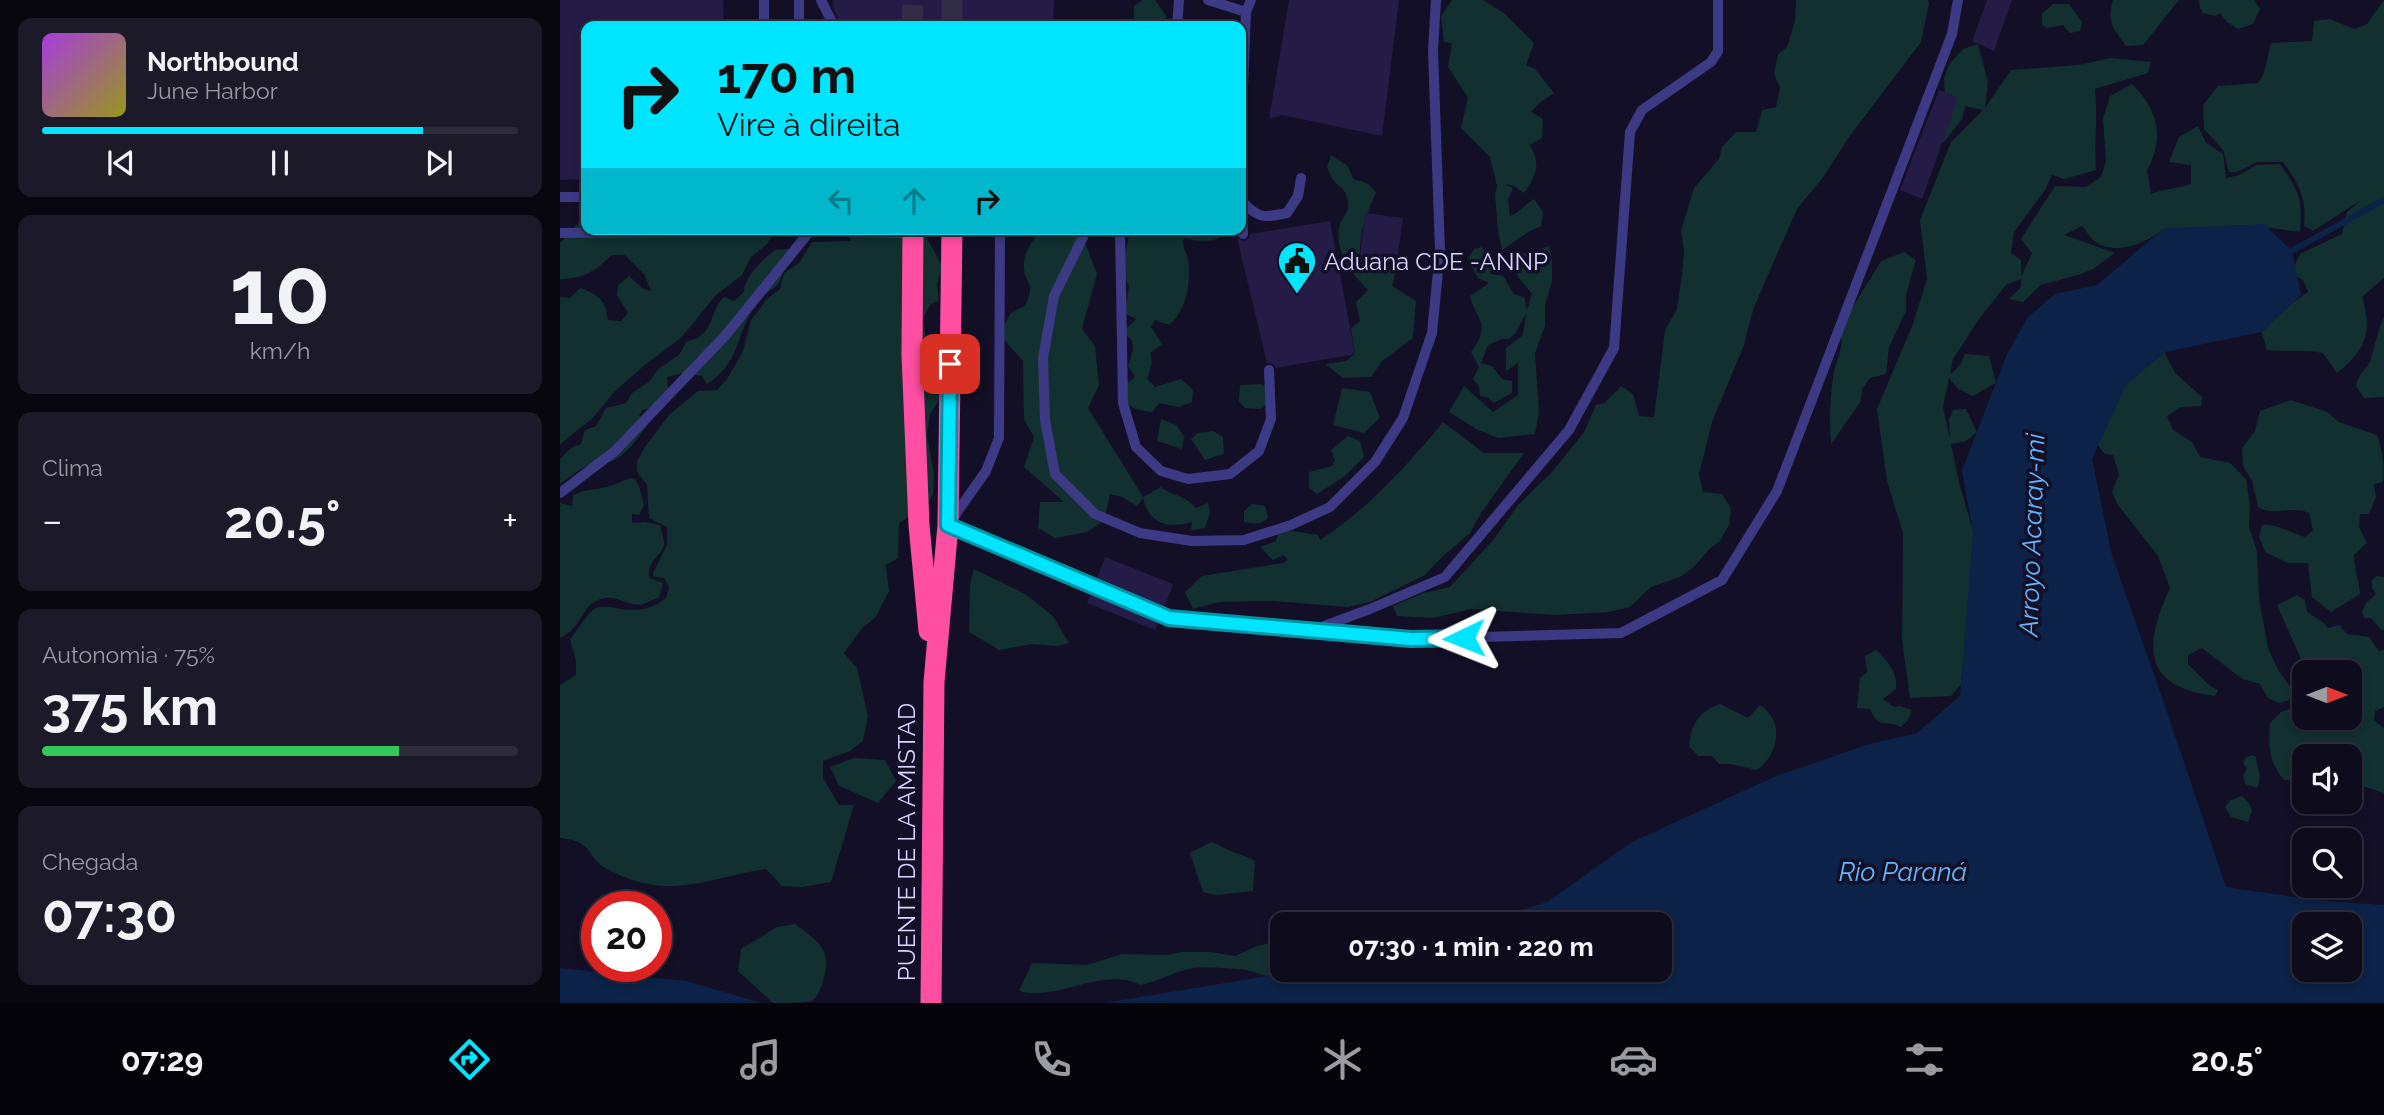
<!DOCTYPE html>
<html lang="pt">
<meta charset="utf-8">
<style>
:root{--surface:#0e0b1c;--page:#1c1929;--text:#f1f3f6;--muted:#9b9ba3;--line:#2e2b3b;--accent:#00e5ff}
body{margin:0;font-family:Raleway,sans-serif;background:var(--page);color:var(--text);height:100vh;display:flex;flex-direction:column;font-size:26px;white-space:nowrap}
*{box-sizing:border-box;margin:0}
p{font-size:23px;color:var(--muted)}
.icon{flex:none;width:38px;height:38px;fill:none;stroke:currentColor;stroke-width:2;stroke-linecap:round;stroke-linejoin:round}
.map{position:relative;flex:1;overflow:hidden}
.panel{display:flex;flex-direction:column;gap:18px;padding:18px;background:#08060f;width:560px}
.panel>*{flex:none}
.banner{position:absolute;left:21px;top:21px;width:665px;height:214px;border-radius:14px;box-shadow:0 4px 10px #0003,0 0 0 2px var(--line);background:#00e5ff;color:#111;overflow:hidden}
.needle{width:46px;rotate:90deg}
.buttons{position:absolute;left:1732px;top:660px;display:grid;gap:14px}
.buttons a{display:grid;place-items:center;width:70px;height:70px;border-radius:14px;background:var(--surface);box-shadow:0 4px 10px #0003,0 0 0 2px var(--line);font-size:35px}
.speed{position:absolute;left:21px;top:891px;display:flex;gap:14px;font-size:35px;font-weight:700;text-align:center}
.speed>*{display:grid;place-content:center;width:91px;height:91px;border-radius:50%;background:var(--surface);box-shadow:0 4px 10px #0003,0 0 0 2px var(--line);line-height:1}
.speed .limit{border:10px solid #d22;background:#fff;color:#111}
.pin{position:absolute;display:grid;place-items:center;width:60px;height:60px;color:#fff;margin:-30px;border-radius:14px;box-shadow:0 4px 10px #0006}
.me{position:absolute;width:77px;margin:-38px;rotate:268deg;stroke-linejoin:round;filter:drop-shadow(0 0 5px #0008)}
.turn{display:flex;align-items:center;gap:24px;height:147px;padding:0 21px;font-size:32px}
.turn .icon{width:91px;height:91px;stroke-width:2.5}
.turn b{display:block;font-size:49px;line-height:60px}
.lanes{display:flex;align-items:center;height:66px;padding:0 21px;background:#0003;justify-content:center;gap:35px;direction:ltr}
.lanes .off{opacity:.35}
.big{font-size:52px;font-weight:700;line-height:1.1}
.panel .card{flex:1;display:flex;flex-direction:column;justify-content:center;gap:10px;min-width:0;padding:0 24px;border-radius:14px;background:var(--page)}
.panel .dial{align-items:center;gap:0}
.dial b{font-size:91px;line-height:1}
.song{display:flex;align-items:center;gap:21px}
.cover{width:84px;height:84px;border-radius:10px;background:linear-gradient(135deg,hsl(280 70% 55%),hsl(60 70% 35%))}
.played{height:7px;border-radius:4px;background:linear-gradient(90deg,var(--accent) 80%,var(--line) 80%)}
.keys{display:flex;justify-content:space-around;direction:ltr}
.heat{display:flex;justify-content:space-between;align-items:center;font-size:38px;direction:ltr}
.charge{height:10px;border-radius:5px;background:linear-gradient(90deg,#34c759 75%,var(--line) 0)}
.trip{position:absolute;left:710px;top:912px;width:402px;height:70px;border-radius:14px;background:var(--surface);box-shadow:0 4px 10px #0003,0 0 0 2px var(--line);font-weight:700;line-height:70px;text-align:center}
.tab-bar{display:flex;height:112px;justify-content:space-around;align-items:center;background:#06040b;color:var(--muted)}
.tab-bar .icon{width:49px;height:49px}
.tab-bar .active{color:var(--accent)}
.tab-bar b{font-size:32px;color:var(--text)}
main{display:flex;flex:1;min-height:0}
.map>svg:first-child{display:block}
.green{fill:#12302f}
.water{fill:#0c2248;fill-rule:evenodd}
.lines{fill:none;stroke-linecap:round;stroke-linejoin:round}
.stream{stroke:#0c2248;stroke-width:6}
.building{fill:#241b47}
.highway-tunnel{stroke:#312d47;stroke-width:21;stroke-dasharray:21 10;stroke-linecap:butt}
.lane{stroke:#3d3a85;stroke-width:10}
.highway{stroke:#ff4fa3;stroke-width:21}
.route-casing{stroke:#0095a6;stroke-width:18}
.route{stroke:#00e5ff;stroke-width:12}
.labels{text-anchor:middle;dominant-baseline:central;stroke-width:7;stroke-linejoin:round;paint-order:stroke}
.poi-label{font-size:24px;fill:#d9d4ff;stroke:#130f26;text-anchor:start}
.street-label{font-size:24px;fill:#d9d4ff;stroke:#130f26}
.water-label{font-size:26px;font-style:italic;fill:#62b6ff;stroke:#130f26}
</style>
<main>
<section class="panel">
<div class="card">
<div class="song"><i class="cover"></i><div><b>Northbound</b><p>June Harbor</p></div></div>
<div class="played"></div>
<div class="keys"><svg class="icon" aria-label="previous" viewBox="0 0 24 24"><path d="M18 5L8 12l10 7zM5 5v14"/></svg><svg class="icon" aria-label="pause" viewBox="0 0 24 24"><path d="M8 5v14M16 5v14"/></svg><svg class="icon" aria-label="next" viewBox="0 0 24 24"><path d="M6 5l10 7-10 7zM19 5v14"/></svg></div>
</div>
<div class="card dial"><b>10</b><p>km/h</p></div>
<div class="card"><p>Clima</p>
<div class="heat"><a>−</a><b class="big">20.5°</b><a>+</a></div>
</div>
<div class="card"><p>Autonomia · 75%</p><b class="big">375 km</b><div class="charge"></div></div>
<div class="card"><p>Chegada</p><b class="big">07:30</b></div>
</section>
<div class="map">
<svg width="1824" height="1003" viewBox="0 0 1824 1003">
<rect width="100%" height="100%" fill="#130f26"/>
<path class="green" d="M583 0H595L607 17 598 26 574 25V6Z
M892 0H923L944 13 974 43 966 65 975 69 994 93 978 104 971 112 983 119 982 138 970 145C981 166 977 174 964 193L954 186 944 184 953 188 948 200 950 216C959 213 965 204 974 199L983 212 981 226 970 231 942 250 938 232 935 194 937 186 930 157 901 128 908 98 888 67 892 43 884 42 881 16Z
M1236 0H1368L1369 4 1361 42 1289 137 1264 176 1237 209 1194 307 1184 345 1152 422 1139 474 1143 492 1162 494 1171 508 1169 525 1159 542 1150 548 1134 567 1120 577 1091 587 1070 607 1049 612 994 615 912 609 873 618 837 616 833 606 863 593 890 587 934 539 958 505 992 472 1024 432 1036 405 1045 403 1061 386 1073 394 1079 416 1094 417 1105 330 1117 309 1122 274 1124 252 1121 231 1134 188 1159 159 1162 147 1176 132H1196L1202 110 1216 107 1220 88 1214 74 1218 54 1227 47 1235 21Z
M1553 0H1619L1583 45 1566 46C1554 28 1546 23 1553 0Z
M1639 0H1694L1700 9 1693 24 1678 29 1667 22 1660 13 1655 16 1643 13 1640 8Z
M1824 0V278L1802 297C1813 331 1806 350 1777 373 1773 367 1768 359 1763 354 1756 349 1719 352 1707 350L1700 326 1748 292 1743 280 1731 273 1740 254 1782 234 1787 212 1801 200 1753 231 1744 226C1747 197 1739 185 1723 162H1697L1677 172H1669L1663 150 1644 129 1643 105 1658 86 1698 83C1707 72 1707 56 1711 43L1752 41 1754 21 1770 19 1794 29 1807 24Z
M1493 4H1509L1522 22 1520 31 1510 33 1503 25 1487 28 1482 25V14Z
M1418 44 1428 82 1425 108 1451 70 1519 65 1551 58 1591 62 1588 73 1535 89C1538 116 1534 143 1536 170L1504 179 1492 175 1485 190 1454 232 1451 253 1461 260V277L1472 253 1461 239 1495 186 1526 187 1541 177 1546 161 1543 118 1550 96 1572 84C1598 109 1605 138 1587 170L1591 194C1606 188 1617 189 1631 184V165L1609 162 1619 137 1638 126 1646 143 1663 154 1666 178 1679 175 1697 165 1720 164C1739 191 1743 198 1740 232L1689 225 1603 229C1585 244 1554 257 1533 240 1529 236 1526 230 1522 226L1504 235 1555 253 1533 269 1521 274 1481 285 1463 302 1449 299 1461 287V279L1446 285 1419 319 1393 359 1390 375 1400 365 1405 354 1429 356 1436 383 1413 396 1398 389 1389 378 1383 407 1390 439 1389 420 1393 410 1406 409 1417 432 1406 441 1391 444 1400 486 1415 538 1401 684 1391 696 1350 698 1342 640 1343 533 1327 481 1317 409 1353 324 1367 279 1360 220 1391 142 1423 110 1405 106 1402 119 1384 142 1372 140 1385 104 1384 78 1390 63 1403 49Z
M771 155 788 166 793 179 807 183 816 192C806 218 800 226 800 255L825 254 837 267 832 286 856 301 853 338 822 361 811 377 783 378 765 364 786 361 795 354 791 328 800 321 796 302 808 290C792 274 775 252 779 228 780 219 789 214 788 203 786 188 782 190 774 181 771 178 769 171 767 167Z
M22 219H26V229H216L207 244 191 257 182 275 156 295 121 338 86 364 54 392 33 418 0 444V297L10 298 20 288C39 295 45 299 48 320L61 321 68 313 57 295 58 285 69 276 82 288 91 291 84 274 65 255H52C33 272 26 278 0 279V243Z
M286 229H359C369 238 375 254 382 266L377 284 379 301 371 304 363 318 367 345 380 334V399L370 414 367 435 374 475 373 494 367 505 339 523 338 558 326 565 329 591 315 618 302 628 284 653 297 668 308 716 303 741 290 751 263 761V778L279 805H294L271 882 242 887 222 886 206 869C143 879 109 902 47 869 26 858 35 841 0 838V685L16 675V661L10 639C18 630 25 616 34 609 47 599 76 623 106 598L109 587 104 578 94 577 93 573 107 545V527L89 518 87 485 77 472V461L85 447 109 415 138 391 157 390 167 379 183 351 191 320 208 298 220 289 224 273 239 263 252 242 291 241Z
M481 229H520L537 274 522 329 535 346 539 385 528 408 583 497 601 487C615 498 623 493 636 508L648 503 650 512 645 528 631 530 632 522C608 529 589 524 583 498L577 506 562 497 550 494 544 521 527 532 495 538 478 528 480 502H504L464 467 474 437 464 420 463 361 439 334 451 313 466 305C476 279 464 286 464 266 463 253 474 239 481 229Z
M567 229H661L660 238C646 243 638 241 624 238 621 248 629 256 629 266 630 287 625 312 609 325L595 320 591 327 602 344 590 353 592 363 587 379 595 387 621 379 633 390 632 402 619 407 599 403 592 412C570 409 569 409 562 387L575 377 568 366 573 350 572 340 562 332 577 319 565 314 569 285C557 268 565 255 569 237H572Z
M989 246 992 262V281L985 305V326L975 353 979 412 975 434 938 438 916 429 889 412 904 386 933 412 958 395V363L946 371V348L963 335 966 314 955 334 949 339H942L928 345 921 363 932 366 942 379 952 381V393L934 403 927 397 920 396 919 386 913 379 919 367 911 352C932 323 917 323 910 296L929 283 918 278 908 259 914 249 922 247 928 257 931 274 943 276 954 294 964 297 967 310 972 294 958 277 952 257Z
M228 249 234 260C219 271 224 279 216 286 211 291 204 294 199 300 176 328 182 363 147 384L142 376 124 373 107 377 109 396 102 394 95 407 83 410 79 415 89 423C79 436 66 457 49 462 40 465 32 462 23 468 15 472 8 479 0 484V459L11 448 21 444 25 430 36 426 46 408 66 403 72 393 90 381 98 369 119 355 127 341C155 337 148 312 164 297L174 301 184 292C184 277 203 259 215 250Z
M1344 252 1356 260 1346 295V311L1329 347 1326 374 1310 378 1302 389 1301 401 1271 444C1269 421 1270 400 1273 377 1276 357 1285 349 1280 328L1321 261Z
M1824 317V397L1804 398 1796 386C1800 370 1806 371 1810 361 1815 347 1817 331 1824 317Z
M1601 346 1615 373 1642 397 1641 406 1621 407 1607 416 1613 430 1632 442 1640 457 1670 463 1686 479 1690 505 1689 527 1697 551 1699 598 1708 648 1718 670 1732 689 1729 700 1719 703 1708 698 1700 684 1682 679 1642 648 1628 655V664L1650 686 1658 690 1655 696C1581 687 1584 645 1610 588L1598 556 1558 505 1552 492 1559 474 1553 455 1545 454 1534 441 1536 375Z
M700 384 710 388V402L700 409 685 408 679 401 680 385Z
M782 388 810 392 820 418 804 433 773 425Z
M1731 400 1767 412 1779 422 1817 435C1823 450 1824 466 1823 482L1814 484 1816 497 1809 514H1800L1799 527 1807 543 1794 555C1794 569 1799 579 1800 594L1771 612 1752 597 1748 563H1728L1705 552 1699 537 1702 525C1717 523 1730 533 1745 537L1753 530 1749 513C1730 505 1714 517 1698 507L1692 481 1683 466 1682 448 1695 431 1700 411Z
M601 419 616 425 624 436 622 449 597 441Z
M883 422 924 453H964L921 513 910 533 883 556 865 575 810 602 787 607 713 601 659 602 633 609 625 592 642 576 723 563 728 560 724 555 713 560 700 547 716 541 720 529 758 535 760 540C808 509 847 466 883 422Z
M653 431 663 437 664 454 645 460 631 439 638 433Z
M788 436 800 441 804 457 785 476 757 494 749 488V472L772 466 775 460 771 450Z
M74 478 79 486 84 505 79 515 72 514V523L84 522 100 525C101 531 104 537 104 543 103 557 88 557 89 578L103 583 99 598C93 599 88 603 83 604 66 608 54 590 34 602 22 609 20 629 0 638V503L12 506 13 495C25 489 35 490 46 487 56 485 64 479 74 478Z
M692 504 705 506 708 518C701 525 693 524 684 522V511Z
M414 569 465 594 493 616 509 643 497 646 472 644 439 650 409 632 410 585Z
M1817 576 1824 577V630H1821L1811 618H1804L1802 612 1806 603 1816 594 1812 588V580Z
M1737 595 1745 600 1747 612 1764 623 1768 628 1779 625 1787 634 1809 637 1819 651 1824 650V707L1815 711 1814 720 1824 728V793L1800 785 1790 786V756H1745V780H1724C1709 762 1708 746 1710 723L1721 712 1745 703V718H1790V672H1760L1757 658 1741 659 1717 605Z
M1316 650C1327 661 1338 672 1336 689L1323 699 1334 707 1340 706 1352 710 1348 720 1341 727C1325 719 1319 730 1310 709L1297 708 1300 678 1307 672 1305 656Z
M1160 704 1188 718 1200 705C1225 721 1219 754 1197 770L1171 764H1159L1152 756H1138L1129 746C1131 724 1139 711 1160 704Z
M1692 755 1696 757C1697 768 1703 778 1697 788L1685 784 1683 775 1687 769 1683 763 1685 758Z
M294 758 325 760 336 781 318 803 279 786 270 767Z
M1682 796 1689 803 1692 811 1688 822 1671 817 1665 807 1671 800Z
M651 842C659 844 665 849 673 852 681 855 687 856 695 861L693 891 656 895 643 892 630 853Z
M854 914 922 916 921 924H844Z
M235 924C260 943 273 950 263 982 261 988 257 998 252 1001 243 1003 223 1003 213 1003L178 971 181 949 217 927Z
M713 942H723V970H728C707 984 698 969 677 969 663 968 647 967 633 968 616 971 598 981 581 985 541 966 499 1002 459 991L472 963 527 965 562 954 608 955 621 952H651L675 956 697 946Z"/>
<path class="water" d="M1704 224 1732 251 1741 295 1702 332 1605 352 1566 385 1532 459 1552 555 1605 706 1666 887 1755 900 1824 905V1003H544L744 970H1101V924H916L987 902 1072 842 1214 777 1309 744 1357 733 1400 696 1413 533 1402 470 1447 354 1468 317 1495 294 1537 285 1603 229ZM1745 924H1790V970H1745Z
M0 968 126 981 202 1003H0Z"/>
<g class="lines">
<path class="stream" d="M1724 255 1824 200"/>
</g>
<path class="building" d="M0 0H163L164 26H26V179L0 180Z
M273 0H494L493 26H281L273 7Z
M729 0H839L822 136 722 115 709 119Z
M1427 0H1452L1434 51 1412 41Z
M1379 90 1398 98 1362 199 1340 190Z
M805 213 843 218 837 261 800 256Z
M770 221 795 354 716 368 713 364 707 363 677 238 684 241 689 238 690 234Z
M545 557 613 584 604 608 537 579Z
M531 593 598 622 595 630 527 603Z"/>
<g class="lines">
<path class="highway-tunnel" d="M392 0V26
M352 26 353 0"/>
<path class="lane" d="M239 0V26
M261 0 274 26
M648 0 686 12
M204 26V0
M617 26 619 0
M681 136 686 12 691 0
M681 172 683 234
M0 197H26
M681 200C698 219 703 218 727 213L738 196 741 178
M440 229 439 438 426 471 388 525 609 618 851 639 1061 633 1162 580 1217 491 1392 34 1398 0
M527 229 494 296 483 358 485 420 495 474 535 514 580 533 632 541 684 540 731 525 770 507 815 462 843 418 872 333 880 251 873 50 876 0
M560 229 563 403 576 447 601 471 628 479 670 474 699 451 711 419 709 370
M0 233 250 231 353 233
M0 493 55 451 165 336 250 231
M756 629 810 609 885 577 1009 430 1054 348 1070 132 1082 110 1151 62 1158 51V0"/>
<path class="highway" d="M353 229 352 354 359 525 369 631
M371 1003 374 682 388 525 392 229"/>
</g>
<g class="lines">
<g class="route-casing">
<path id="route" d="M390 364 388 525 609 618 851 639 904 638"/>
</g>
<use href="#route" class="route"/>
</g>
<defs>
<g id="civic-pin" transform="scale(2.0125)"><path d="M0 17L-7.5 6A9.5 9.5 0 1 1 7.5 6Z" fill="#00e5ff" stroke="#130f26"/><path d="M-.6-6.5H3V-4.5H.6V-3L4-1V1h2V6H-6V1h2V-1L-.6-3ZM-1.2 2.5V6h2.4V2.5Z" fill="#111"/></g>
</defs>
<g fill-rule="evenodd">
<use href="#civic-pin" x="737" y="261"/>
</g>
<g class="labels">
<g class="poi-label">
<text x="764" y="261">Aduana CDE -ANNP</text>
</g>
<g class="street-label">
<text transform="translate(346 842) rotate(-90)">PUENTE DE LA AMISTAD</text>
</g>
<g class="water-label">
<text transform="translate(1472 535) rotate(-88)">Arroyo Acaray-mi</text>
<text x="1343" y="872">Rio Paraná</text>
</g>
</g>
</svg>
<div class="buttons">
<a><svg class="needle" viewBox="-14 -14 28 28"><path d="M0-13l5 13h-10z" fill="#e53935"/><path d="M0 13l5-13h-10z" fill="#9b9ba3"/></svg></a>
<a><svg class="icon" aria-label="sound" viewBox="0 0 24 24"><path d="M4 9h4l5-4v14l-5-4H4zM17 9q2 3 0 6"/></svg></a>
<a><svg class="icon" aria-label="search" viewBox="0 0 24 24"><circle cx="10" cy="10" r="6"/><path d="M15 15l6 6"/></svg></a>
<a><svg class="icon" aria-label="layers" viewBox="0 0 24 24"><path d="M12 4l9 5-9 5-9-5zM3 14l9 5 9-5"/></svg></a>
</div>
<div class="speed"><div class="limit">20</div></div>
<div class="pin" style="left:390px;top:364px;background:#d93025"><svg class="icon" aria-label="arrive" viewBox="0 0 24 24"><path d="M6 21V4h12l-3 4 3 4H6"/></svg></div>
<svg class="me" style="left:904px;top:638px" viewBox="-20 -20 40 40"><path d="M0-17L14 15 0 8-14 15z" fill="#00e5ff" stroke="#fff" stroke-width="4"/></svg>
<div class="trip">07:30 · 1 min · 220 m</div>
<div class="banner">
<div class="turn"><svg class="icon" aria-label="right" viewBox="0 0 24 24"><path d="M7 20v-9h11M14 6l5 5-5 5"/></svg><div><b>170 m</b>Vire à direita</div></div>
<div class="lanes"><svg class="icon off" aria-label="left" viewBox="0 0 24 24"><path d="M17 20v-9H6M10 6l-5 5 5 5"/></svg><svg class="icon off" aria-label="ahead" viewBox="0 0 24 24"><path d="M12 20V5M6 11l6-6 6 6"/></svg><svg class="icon" aria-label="right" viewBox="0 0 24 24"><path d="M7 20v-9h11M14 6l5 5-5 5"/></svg></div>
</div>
</div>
</main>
<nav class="tab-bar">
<b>07:29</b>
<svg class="icon active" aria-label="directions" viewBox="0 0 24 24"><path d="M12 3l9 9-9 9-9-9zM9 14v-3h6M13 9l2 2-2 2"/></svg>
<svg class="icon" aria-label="music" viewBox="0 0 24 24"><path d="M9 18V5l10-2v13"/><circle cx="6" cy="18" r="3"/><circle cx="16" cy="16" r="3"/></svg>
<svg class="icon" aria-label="phone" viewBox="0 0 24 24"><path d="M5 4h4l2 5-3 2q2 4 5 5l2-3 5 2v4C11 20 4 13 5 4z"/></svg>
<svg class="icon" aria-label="climate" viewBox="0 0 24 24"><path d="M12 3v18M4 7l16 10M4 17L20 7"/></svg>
<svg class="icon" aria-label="car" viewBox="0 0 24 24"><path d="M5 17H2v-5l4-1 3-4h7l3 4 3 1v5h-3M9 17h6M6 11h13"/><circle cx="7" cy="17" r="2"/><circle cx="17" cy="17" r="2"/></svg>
<svg class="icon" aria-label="filters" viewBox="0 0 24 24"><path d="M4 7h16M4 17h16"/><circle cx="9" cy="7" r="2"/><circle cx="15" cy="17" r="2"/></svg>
<b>20.5°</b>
</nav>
